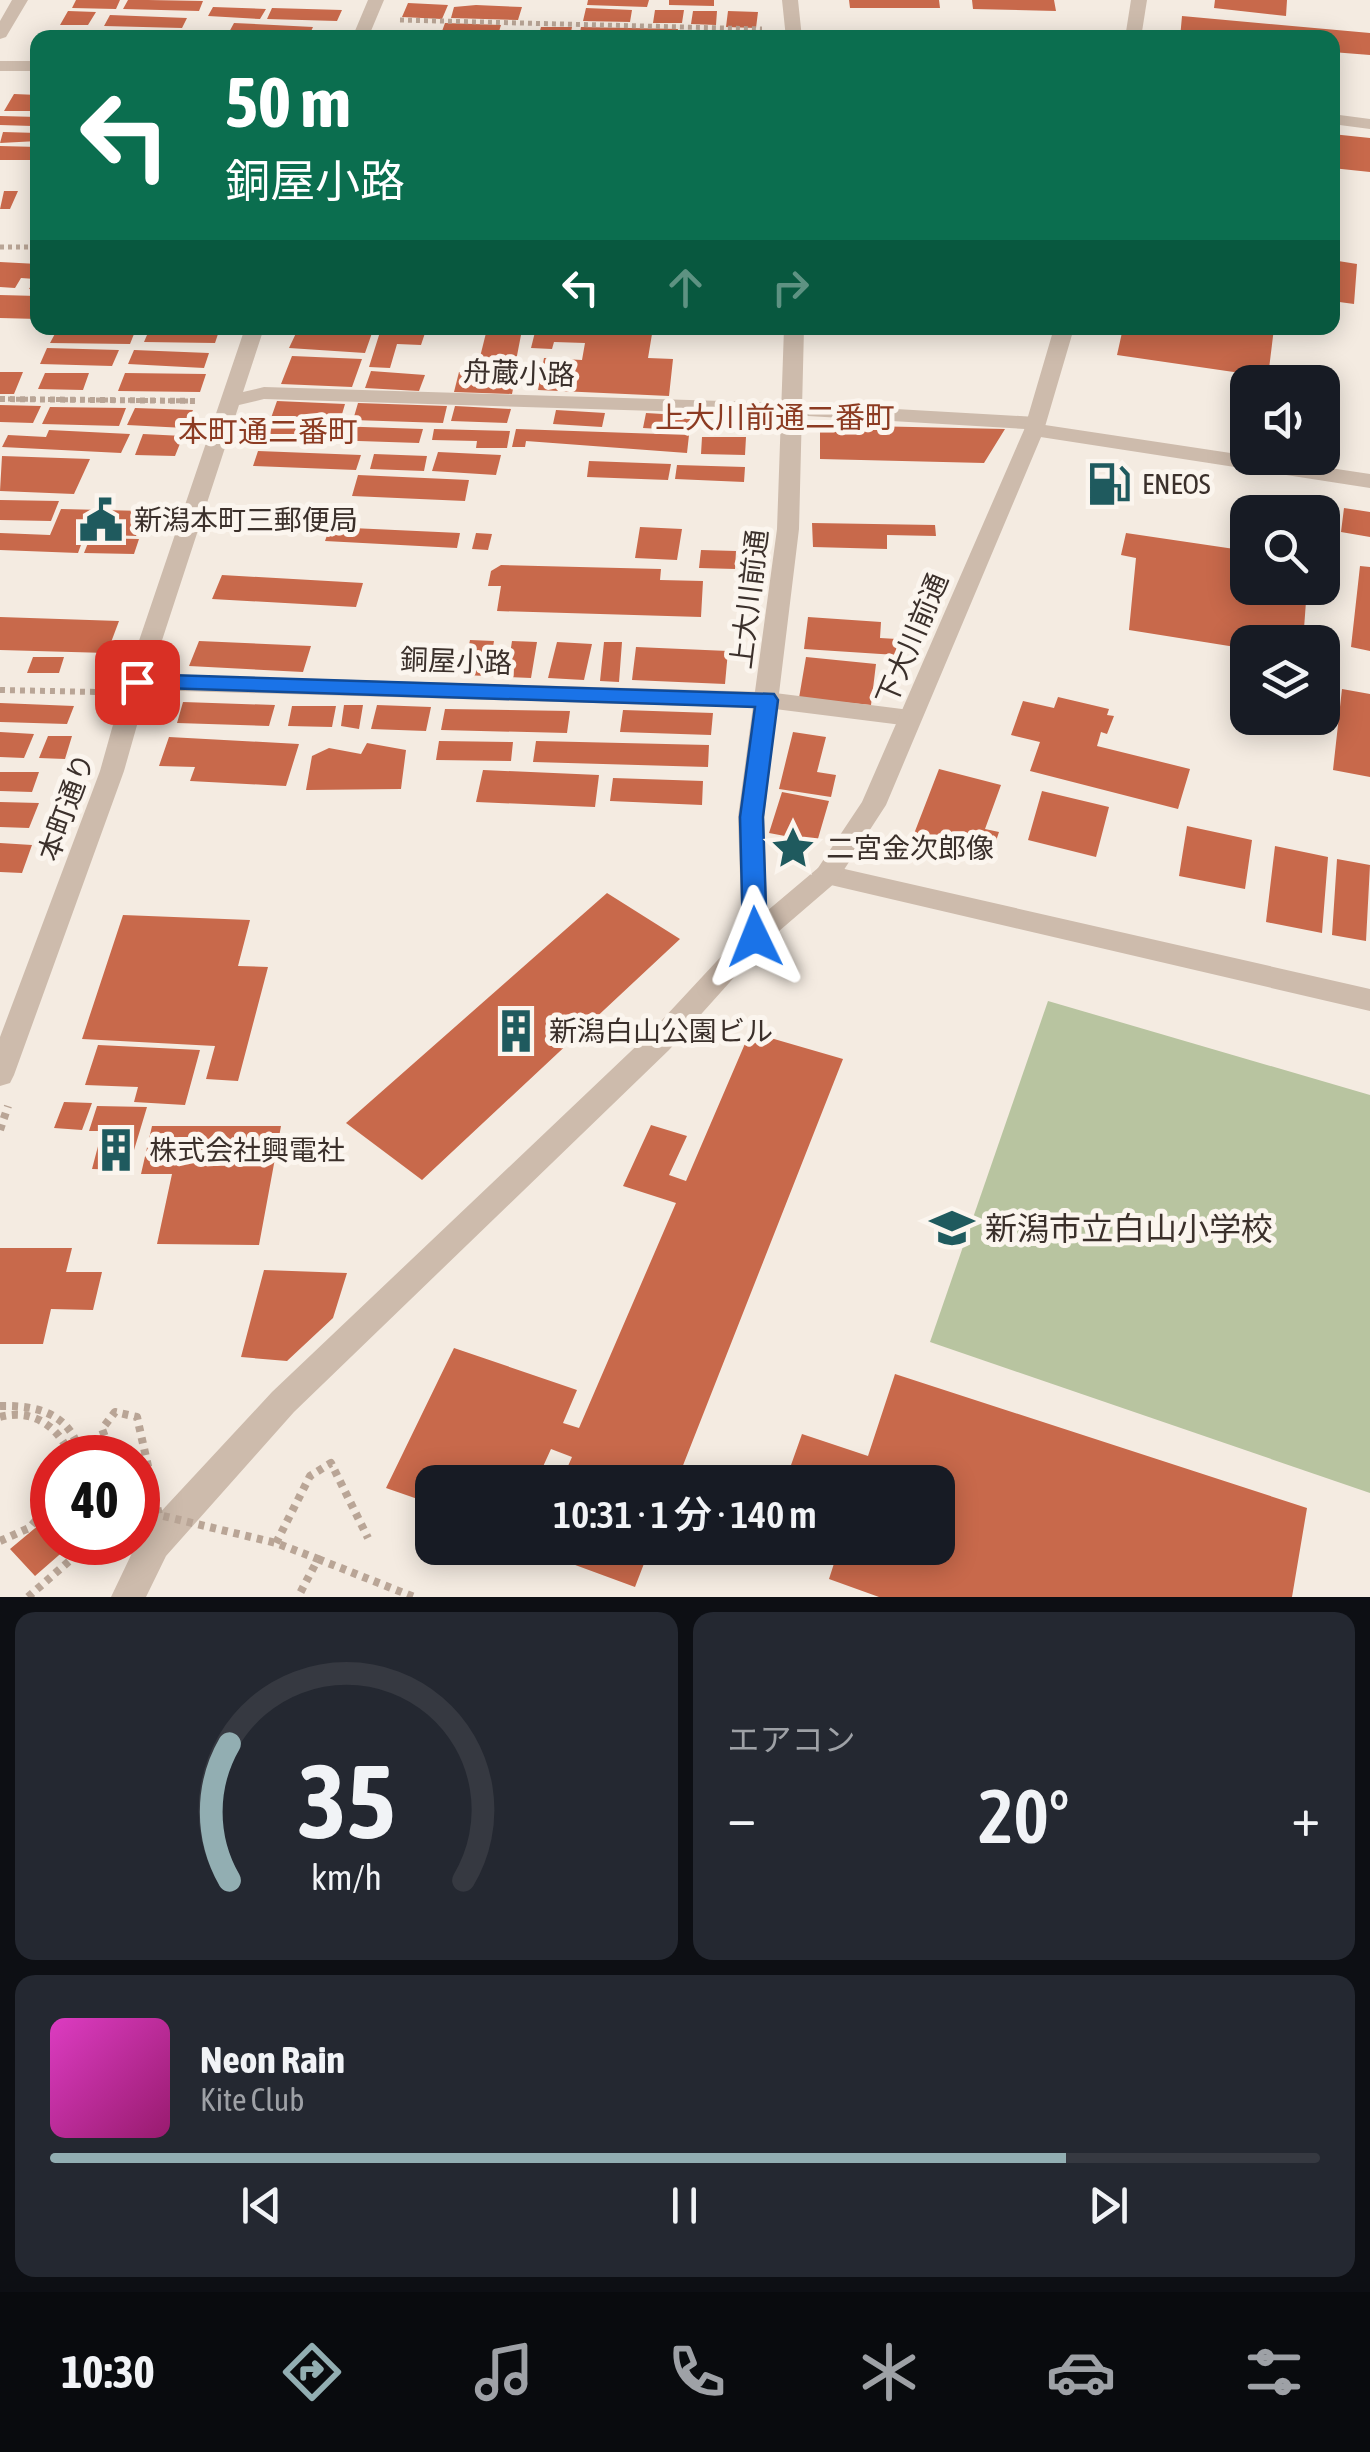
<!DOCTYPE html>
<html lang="ja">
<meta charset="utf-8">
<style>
:root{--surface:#171b24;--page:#242831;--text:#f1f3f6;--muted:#9ea1a6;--line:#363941;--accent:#92aeb2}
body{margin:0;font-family:"Asap Condensed","Noto Sans JP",sans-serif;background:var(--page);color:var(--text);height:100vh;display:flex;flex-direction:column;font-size:38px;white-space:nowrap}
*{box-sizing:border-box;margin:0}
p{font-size:32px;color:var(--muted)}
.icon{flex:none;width:55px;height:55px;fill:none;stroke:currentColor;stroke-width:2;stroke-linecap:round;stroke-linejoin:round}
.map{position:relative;height:1597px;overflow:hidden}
.side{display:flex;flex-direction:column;gap:15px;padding:15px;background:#0d0f14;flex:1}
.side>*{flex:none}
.guide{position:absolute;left:30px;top:30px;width:1310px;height:305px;border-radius:20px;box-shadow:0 5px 25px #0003;background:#0b6e4f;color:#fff;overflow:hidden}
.controls{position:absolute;left:1230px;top:365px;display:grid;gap:20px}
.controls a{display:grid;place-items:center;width:110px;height:110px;border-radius:20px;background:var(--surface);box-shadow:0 5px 25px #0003;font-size:50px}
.speed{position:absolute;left:30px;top:1435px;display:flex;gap:20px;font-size:50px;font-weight:700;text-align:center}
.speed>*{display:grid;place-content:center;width:130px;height:130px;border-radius:50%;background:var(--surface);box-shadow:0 5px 25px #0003;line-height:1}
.speed .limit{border:15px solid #d22;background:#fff;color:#111}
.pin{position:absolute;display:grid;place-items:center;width:85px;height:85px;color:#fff;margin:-42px;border-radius:20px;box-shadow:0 5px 15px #0006}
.me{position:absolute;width:110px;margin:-55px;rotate:358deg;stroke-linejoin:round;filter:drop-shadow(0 0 8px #0008)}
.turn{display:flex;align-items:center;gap:35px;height:210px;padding:0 30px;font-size:45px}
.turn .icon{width:130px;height:130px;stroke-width:2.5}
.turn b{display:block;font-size:70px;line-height:85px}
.lanes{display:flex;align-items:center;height:95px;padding:0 30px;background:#0003;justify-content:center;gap:50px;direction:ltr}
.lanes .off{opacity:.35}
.big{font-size:75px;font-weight:600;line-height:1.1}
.side .card{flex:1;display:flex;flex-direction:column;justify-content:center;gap:15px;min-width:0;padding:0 35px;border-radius:20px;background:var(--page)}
.side .dial{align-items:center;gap:0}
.dial svg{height:260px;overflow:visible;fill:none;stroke:var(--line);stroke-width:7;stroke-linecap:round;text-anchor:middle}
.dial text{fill:var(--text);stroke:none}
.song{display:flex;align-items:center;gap:30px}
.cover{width:120px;height:120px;border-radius:15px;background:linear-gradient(135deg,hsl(310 70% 55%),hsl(320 70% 35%))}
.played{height:10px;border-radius:5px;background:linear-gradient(90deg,var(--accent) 80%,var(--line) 80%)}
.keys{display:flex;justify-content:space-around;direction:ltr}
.heat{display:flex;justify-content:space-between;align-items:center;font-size:55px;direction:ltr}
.side .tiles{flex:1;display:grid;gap:15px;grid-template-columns:1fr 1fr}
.card:last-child{grid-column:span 2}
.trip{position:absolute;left:415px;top:1465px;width:540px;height:100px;border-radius:20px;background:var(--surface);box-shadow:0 5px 25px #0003;font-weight:600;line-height:100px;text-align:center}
.tab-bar{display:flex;height:160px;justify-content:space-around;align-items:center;background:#090b0e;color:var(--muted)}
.tab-bar .icon{width:70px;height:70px}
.tab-bar .on{color:var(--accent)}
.tab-bar b{font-size:45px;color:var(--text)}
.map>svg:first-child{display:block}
.green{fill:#b8c4a0}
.building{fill:#c8694b}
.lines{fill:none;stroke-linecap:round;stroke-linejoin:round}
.path-far2{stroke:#b9a596;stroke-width:5;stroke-dasharray:4 4;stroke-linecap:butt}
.path-far1{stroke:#b9a596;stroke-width:6;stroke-dasharray:5 5;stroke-linecap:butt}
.path{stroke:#b9a596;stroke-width:8;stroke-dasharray:6 6;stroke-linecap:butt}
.minor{fill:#cdbbac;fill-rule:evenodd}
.tertiary{fill:#cdbbac;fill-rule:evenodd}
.path-bridge{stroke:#b9a596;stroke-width:8;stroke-dasharray:6 6;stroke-linecap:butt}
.route{fill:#1a73e8;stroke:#114b97;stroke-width:2.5}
.labels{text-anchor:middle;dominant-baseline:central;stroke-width:10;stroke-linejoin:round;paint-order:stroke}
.street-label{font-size:28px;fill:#3b302b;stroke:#fbf5ee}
.poi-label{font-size:28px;fill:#3b302b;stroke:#fbf5ee;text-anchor:start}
.neighbourhood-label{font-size:30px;fill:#8c3b22;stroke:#fbf5ee}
.near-poi-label{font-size:32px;fill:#3b302b;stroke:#fbf5ee;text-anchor:start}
</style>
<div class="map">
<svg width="1370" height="1597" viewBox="0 0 1370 1597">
<rect width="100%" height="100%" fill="#f4ebe1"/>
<path class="green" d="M1048 1001 1370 1095V1493L930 1342Z"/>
<path class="building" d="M76 0H120L116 9 72 8Z
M128 0H148L203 1 199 11 123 9Z
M588 0H649L647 7 587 5Z
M669 0H714V6L669 5Z
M849 0H939L940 8H850Z
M972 0H1054L1056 11 973 9Z
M1215 0H1287L1286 16 1214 8Z
M408 3 448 5 442 19 402 17Z
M476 5 522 7 518 20 451 18 454 7Z
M213 7 266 9 260 19 208 16Z
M272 8 342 10 337 21 267 19Z
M586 8 632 10 630 22 583 21Z
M655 10H684L682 23H653Z
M68 11 96 12 88 25H60Z
M693 11H717L716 25 691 24Z
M728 11 758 12 756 28 726 27Z
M110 15 187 18 182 28 104 26Z
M1182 16 1370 33V55L1332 52V38H1180Z
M234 23 313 27 308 38 228 34Z
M445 23 501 25 497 38H456L441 34Z
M541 27H572L570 38H538Z
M581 27 678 29 677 38H579Z
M86 30 191 31 188 38H82Z
M700 31 757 33V38H699Z
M14 94 38 95V111H4Z
M0 116 38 117V118L32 126 0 125Z
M3 132 38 133V141L0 143Z
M1332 134 1370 138V172L1332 168Z
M0 146 38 147V160H0Z
M4 191H18L10 209H0Z
M1332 260 1357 264 1354 304 1332 301Z
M0 262 38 264V290L29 289 35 279 21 278 15 288 0 287Z
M0 295 38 296V319L0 318Z
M58 328 136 329 130 344 50 343Z
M150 328H220L215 343 144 342Z
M536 328H653L648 358 673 359 669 396 538 390 544 358 582 360 585 343 554 342 552 349 531 348Z
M1123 328H1274L1268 377 1117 355Z
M298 329 372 333 365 353 289 348Z
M380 332 425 333 421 345 397 344 390 368 369 367Z
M486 333 521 335 515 366 478 365Z
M47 348 119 350 112 366 40 364Z
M134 350 209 353 204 368 128 364Z
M292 356 362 359 352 387 281 384Z
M371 371 425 375 419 391 365 388Z
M0 372H23L14 394H0Z
M459 372 516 374 512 394 454 392Z
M45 373H89L83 390 38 389Z
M125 373 206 374 200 392 118 391Z
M277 401 345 404 340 421 271 418Z
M358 403 447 406 443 423 353 420Z
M0 405 41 406 33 423 0 422Z
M455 406 511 409 507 423 451 421Z
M50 407 126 408 119 426 42 424Z
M135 408 193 410 185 428 127 425Z
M556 410 605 413 602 427 553 424Z
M646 413 696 416 694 431 643 428Z
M273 424 423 429 419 443 268 438Z
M820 425 1005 429 984 463 820 459Z
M434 429 510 431 507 448H476L477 441 432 440Z
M516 429 689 435 687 453 526 441 525 447H512Z
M49 430 130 434 121 453 2 447 8 435 46 437Z
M143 434 183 436 175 456 135 455Z
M702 437H746L745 455 701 454Z
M258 451 361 455 356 470 253 466Z
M438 452 501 455 496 475 432 471Z
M374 454 427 456 424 471 370 469Z
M2 456 90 459 74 494 0 491Z
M589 461 671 464 668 480 587 477Z
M677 465 745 467 744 482 675 479Z
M358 475 469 480 465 501 352 496Z
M0 500 59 501 51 521 0 520Z
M1344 508 1370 512V537L1341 532Z
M61 509 144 511 136 536 85 534 78 553 0 550V533L50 535Z
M812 523 935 525 936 536 887 535V549L813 547Z
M330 527 460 533 457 548 325 541Z
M640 527 682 529 677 560 635 558Z
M476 533 492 534 488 550 472 549Z
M1126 533 1248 551V588H1307L1303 642H1248V649L1129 630 1136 558 1121 555Z
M90 538 139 539 134 554 84 553Z
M701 550 736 551 735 569 699 568Z
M501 565 661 569 660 580 703 581 701 617 497 611 501 586H488L491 571Z
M1360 566 1370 567V651L1351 647Z
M222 575 363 583 356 607 212 599Z
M0 617 119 621 107 653 0 650Z
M808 617 881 622 880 638 897 639 896 655 804 649Z
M470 640 494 641 492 653 510 654 512 641 537 642 531 678 463 675Z
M199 641 311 646 303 672 189 666Z
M557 642 592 644 584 680 548 678Z
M604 642H622L619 682 600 681Z
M636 647 728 651 725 684 632 680Z
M33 657H64L59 673H27Z
M806 657 876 664 871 705 799 698Z
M1342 689 1370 694V777L1333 770Z
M1058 697 1109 709 1107 715 1114 716 1107 734 1101 732 1097 746 1190 769 1178 809 1030 771 1040 742 1011 735 1023 701 1054 708Z
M183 702 275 705 269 726 177 723Z
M0 703 74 706 67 724 0 722Z
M344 705H363L359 729 341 726Z
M377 705 431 707 426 731 371 729Z
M292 706H336L332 727 288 726Z
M445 709 570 711 567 733 441 730Z
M623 710 713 713 711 735 620 732Z
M0 732 34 734 24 758 0 757Z
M793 732 826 737 817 772 836 775 831 797 779 789Z
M48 736H72L65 759 39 758Z
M169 737 299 744 286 786 190 781 195 767 159 766Z
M439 741 513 742 511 761 436 760Z
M536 741 709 745 708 767 533 762Z
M367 743 406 750 401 789 306 790 312 756 329 748 361 754Z
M939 769 1001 785 985 829 999 832 990 859 912 839Z
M483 770 599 775 595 807 476 802Z
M0 772H39L32 792 0 791Z
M613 778 703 781 702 805 610 801Z
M1042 791 1109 807 1096 857 1028 840Z
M782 792 829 801 817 842 769 833Z
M0 802 39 803 29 828 0 827Z
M1187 826 1252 840 1245 889 1179 876Z
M0 843 32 845 22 873 0 872Z
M1275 846 1328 857 1322 933 1266 922Z
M1337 859 1370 865 1366 941 1332 935Z
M607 893 680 939 422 1180 346 1123Z
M123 915 250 920 238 966 268 967 238 1081 206 1079 215 1046 82 1039Z
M750 1032 843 1059 680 1473 706 1482H561L572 1457 551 1449 536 1482H432V1504L386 1488 454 1348 577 1390 563 1423 579 1428 676 1203 623 1186 651 1125 687 1136 669 1175 686 1181Z
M98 1045 200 1050 185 1105 134 1102 138 1087 85 1085Z
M64 1102 92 1103 82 1130 54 1128Z
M97 1106 147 1107 128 1170 92 1169 102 1131H89Z
M152 1126H281L259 1245 157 1244 172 1174H141Z
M0 1248H72L66 1272H102L93 1310 51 1309 43 1344H0Z
M264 1270 347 1273 333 1318 287 1361 241 1357Z
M895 1374 1307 1508 1292 1597H879L829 1579 839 1548H938V1482H840L826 1477 824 1482H785L802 1434 868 1456Z
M52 1514V1542H74L35 1576 10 1549Z
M529 1548H650L635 1587Z"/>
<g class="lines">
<path class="path-far2" d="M400 20 762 29
M0 247H38
M0 399 194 401"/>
<path class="path-far1" d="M0 399 199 401
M0 690 98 692"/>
<path class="path" d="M0 1130 8 1106
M0 1406C40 1405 73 1415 81 1458
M0 1417C33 1408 60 1427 71 1458
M0 1541 29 1528 52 1503
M276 1543 310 1476 331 1463 368 1538
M318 1559 414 1597
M28 1597 91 1542"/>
<path class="minor" d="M368 0H384L368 38H352Z
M0 61H38V71H0Z
M1332 114 1370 119V129L1332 124Z
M245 328H264L243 392 264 387 791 403 1036 417 1043 419 1045 425 1370 474V488L1034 436 1027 434 1025 429 791 415 264 399 239 405 151 674 767 692 910 710 922 718 910 726 767 708 147 690 124 771 14 1075 10 1083 0 1086V1037L100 771 125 682Z
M827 865 1370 989V1011L818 882 814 875 818 868Z"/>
<path class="tertiary" d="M12 0H28L6 37 0 39V21Z
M782 0H798L802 38H786Z
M1131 0H1147L1141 38H1125Z
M784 328H804L799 529 764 817 767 911 818 868 862 802 1024 430 1054 328H1074L1044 430 886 805 836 882 764 944 669 1050 294 1412 166 1556 146 1597H111L142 1532 272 1392 649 1034 742 934 738 817 777 529Z"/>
<path class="path-bridge" d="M113 1458 102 1429 115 1412 137 1417 159 1515 276 1543 318 1559 298 1597"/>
</g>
<path class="route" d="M137 674 774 694 778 700 763 817 767 937 764 944H746L743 937 740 817 755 707 130 687 127 682 130 676Z"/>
<defs>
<g id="fuel-bare" transform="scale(3.45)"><path d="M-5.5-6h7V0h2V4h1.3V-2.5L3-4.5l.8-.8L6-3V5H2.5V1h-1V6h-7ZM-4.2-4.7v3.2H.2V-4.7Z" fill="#1f5a5e" stroke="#fbf5ee" stroke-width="2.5" paint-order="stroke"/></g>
<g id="civic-bare" transform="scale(3.45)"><path d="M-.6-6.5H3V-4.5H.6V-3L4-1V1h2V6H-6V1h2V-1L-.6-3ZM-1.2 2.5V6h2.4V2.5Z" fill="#1f5a5e" stroke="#fbf5ee" stroke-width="2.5" paint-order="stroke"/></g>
<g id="sight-bare" transform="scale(3.45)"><path d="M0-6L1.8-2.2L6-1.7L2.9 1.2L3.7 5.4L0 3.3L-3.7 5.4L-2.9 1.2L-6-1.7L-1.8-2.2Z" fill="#1f5a5e" stroke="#fbf5ee" stroke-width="2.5" paint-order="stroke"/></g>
<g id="building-bare" transform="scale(3.45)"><path d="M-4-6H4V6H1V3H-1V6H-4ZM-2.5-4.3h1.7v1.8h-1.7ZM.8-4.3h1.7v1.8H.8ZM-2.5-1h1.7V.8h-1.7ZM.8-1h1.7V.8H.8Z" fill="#1f5a5e" stroke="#fbf5ee" stroke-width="2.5" paint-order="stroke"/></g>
<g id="school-bare" transform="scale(3.45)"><path d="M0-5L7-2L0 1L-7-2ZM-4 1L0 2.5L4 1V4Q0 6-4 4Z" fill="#1f5a5e" stroke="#fbf5ee" stroke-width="2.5" paint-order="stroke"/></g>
</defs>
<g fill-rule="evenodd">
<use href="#fuel-bare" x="1109" y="484"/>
<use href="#civic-bare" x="101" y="520"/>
<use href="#sight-bare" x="793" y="848"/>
<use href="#building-bare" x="516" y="1031"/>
<use href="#building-bare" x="116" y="1150"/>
<use href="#school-bare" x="952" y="1228"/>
</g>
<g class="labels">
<g class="street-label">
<text transform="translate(519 373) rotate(2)">舟蔵小路</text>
<text transform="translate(749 599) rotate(-83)">上大川前通</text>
<text transform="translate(912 639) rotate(-67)">下大川前通</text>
<text transform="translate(456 661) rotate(2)">銅屋小路</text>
<text transform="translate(66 807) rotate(-70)">本町通り</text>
</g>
<g class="poi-label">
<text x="1142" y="484">ENEOS</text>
<text x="134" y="520">新潟本町三郵便局</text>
<text x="826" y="848">二宮金次郎像</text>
<text x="549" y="1031">新潟白山公園ビル</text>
<text x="149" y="1150">株式会社興電社</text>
</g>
<g class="neighbourhood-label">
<text x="775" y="417">上大川前通二番町</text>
<text x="268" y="431">本町通二番町</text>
</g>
<g class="near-poi-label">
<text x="985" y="1228">新潟市立白山小学校</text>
</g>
</g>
</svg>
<div class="controls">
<a><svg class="icon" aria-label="sound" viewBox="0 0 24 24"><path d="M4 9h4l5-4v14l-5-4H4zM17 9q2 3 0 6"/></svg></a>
<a><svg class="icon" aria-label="search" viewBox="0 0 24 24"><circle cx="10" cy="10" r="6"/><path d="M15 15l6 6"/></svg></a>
<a><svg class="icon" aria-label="layers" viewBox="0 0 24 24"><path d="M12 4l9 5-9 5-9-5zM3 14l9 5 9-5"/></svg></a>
</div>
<div class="speed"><div class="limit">40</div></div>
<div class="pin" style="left:137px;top:682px;background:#d93025"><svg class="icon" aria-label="arrive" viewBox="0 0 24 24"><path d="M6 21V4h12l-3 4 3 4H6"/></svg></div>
<svg class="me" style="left:755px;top:937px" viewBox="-20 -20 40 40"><path d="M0-17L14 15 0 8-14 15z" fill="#1a73e8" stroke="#fff" stroke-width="4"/></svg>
<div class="trip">10:31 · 1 分 · 140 m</div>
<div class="guide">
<div class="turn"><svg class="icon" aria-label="left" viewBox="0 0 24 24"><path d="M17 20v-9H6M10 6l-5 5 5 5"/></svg><div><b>50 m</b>銅屋小路</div></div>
<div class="lanes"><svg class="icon" aria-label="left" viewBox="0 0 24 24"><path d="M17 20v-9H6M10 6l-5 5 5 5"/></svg><svg class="icon off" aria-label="ahead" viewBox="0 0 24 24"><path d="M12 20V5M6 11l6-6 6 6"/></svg><svg class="icon off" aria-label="right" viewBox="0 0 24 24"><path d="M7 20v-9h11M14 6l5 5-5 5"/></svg></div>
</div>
</div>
<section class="side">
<div class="tiles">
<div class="card dial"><svg viewBox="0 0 100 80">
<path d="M14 69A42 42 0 1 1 86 69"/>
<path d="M14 69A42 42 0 0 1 14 27" stroke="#92aeb2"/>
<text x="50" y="56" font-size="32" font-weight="700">35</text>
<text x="50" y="72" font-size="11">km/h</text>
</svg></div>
<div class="card"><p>エアコン</p>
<div class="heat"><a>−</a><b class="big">20°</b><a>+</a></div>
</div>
<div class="card">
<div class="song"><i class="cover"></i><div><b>Neon Rain</b><p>Kite Club</p></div></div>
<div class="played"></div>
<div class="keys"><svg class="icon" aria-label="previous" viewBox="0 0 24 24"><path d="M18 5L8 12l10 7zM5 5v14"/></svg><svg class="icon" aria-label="pause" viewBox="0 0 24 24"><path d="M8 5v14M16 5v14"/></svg><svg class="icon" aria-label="next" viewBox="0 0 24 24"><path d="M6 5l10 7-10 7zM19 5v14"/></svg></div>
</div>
</div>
</section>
<nav class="tab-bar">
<b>10:30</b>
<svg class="icon on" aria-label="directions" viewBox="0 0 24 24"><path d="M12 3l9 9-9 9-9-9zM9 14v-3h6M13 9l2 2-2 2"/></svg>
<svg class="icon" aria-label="music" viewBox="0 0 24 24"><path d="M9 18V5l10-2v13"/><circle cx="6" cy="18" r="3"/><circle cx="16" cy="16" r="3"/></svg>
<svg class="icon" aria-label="phone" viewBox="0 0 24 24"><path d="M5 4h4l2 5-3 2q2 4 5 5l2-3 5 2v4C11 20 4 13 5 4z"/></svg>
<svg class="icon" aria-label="climate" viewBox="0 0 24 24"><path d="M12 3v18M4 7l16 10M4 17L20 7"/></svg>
<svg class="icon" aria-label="car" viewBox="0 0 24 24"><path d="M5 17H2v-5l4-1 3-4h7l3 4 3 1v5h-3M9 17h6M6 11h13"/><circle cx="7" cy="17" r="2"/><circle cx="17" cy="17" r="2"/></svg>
<svg class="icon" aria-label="filters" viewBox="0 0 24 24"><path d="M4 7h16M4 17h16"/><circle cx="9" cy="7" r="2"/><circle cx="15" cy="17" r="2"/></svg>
</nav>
